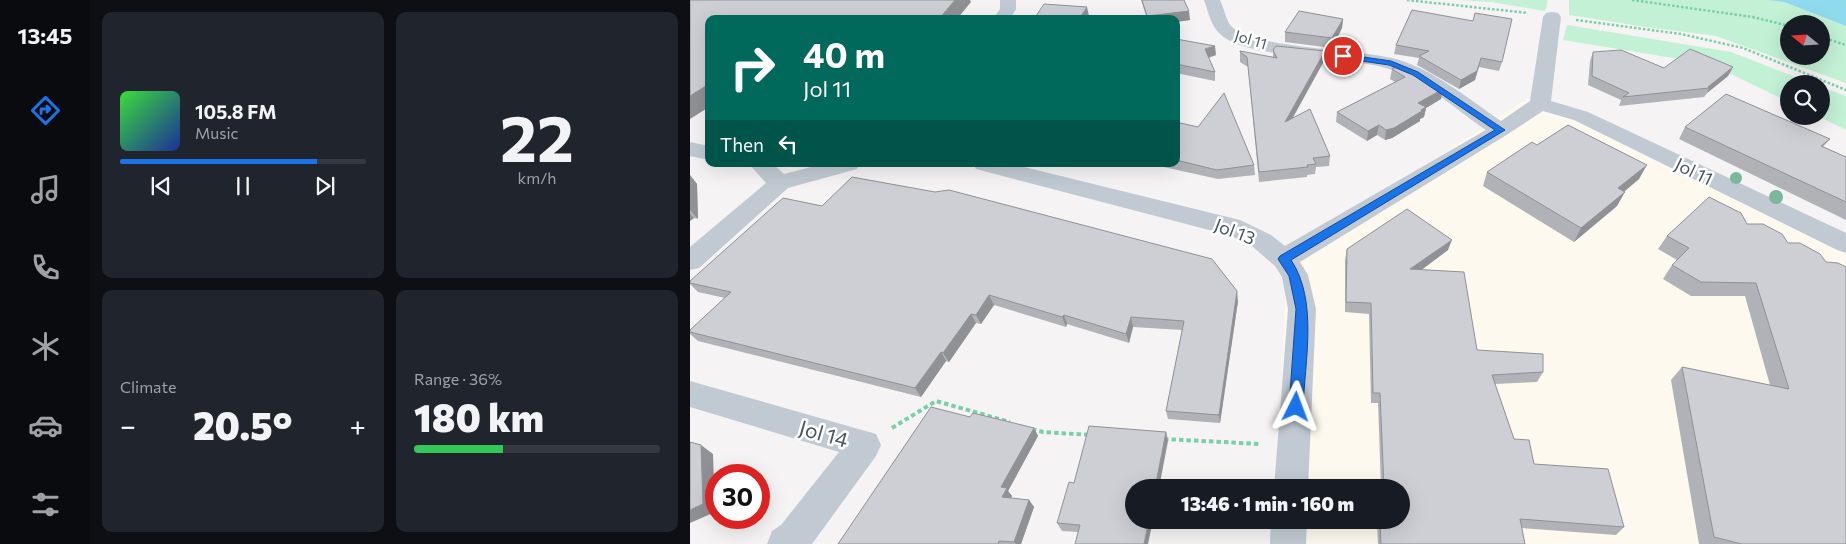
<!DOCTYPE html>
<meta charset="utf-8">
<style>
:root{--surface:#171b24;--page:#20242c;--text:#f1f3f6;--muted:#9ea1a6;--line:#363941;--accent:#1a73e8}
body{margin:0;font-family:Commissioner,sans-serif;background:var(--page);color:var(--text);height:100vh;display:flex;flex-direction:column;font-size:19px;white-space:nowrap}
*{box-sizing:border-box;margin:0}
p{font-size:16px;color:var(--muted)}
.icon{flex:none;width:28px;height:28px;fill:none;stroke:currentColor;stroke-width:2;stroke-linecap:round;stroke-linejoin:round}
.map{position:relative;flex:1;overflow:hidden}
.details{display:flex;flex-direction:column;gap:12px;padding:12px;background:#0d0f14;width:600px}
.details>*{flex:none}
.guide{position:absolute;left:15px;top:15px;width:475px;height:152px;border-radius:10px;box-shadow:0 5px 20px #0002;background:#00695c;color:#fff;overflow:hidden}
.needle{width:32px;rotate:288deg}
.fabs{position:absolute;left:1090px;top:15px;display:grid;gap:10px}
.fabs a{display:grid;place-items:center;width:50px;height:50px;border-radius:50%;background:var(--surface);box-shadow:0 5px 20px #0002;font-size:25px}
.speed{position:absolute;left:15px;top:464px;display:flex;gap:10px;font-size:25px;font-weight:700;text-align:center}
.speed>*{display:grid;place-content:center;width:65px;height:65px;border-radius:50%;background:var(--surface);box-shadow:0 5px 20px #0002;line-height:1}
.speed .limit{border:8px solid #d22;background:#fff;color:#111}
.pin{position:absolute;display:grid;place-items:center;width:42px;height:42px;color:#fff;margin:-21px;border:2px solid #fff;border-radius:50%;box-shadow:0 1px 5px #0007}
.me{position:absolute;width:55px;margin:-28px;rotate:3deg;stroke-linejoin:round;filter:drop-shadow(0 0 4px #0008)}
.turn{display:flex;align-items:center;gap:18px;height:105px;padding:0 15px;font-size:22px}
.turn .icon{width:65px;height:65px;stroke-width:2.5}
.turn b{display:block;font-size:35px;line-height:42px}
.then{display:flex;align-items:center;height:48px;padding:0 15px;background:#0003;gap:10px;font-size:19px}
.big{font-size:38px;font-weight:800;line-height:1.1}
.details .tile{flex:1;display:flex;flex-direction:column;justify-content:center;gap:8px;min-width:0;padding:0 18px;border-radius:10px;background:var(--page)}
.details .dial{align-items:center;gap:0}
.dial b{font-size:65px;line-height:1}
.song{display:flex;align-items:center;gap:15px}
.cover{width:60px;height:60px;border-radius:8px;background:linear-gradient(135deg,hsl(120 70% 55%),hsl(230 70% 35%))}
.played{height:5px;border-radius:2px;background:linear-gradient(90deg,var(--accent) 80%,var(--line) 80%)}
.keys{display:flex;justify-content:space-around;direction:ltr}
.heat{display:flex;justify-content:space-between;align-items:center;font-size:28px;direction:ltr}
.charge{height:8px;border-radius:4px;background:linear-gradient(90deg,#34c759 36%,var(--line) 0)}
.details .tiles{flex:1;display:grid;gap:12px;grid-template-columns:repeat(2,1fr)}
.trip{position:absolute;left:435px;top:479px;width:285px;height:50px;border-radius:25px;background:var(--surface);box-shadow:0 5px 20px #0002;font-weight:800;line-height:50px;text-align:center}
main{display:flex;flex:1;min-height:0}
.menu{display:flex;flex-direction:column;width:90px;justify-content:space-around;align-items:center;background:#090b0e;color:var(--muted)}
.menu .icon{width:35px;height:35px}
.menu .on{color:var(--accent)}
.menu b{font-size:22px;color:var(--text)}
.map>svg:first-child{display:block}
.commercial{fill:#fdf9ef}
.green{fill:#c3f1d5;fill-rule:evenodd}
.water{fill:#90daee}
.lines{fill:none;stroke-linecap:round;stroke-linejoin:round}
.path-far1{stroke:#7ad0a6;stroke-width:2.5;stroke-dasharray:2.5 2;stroke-linecap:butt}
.path{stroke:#7ad0a6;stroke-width:4;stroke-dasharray:4.5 3;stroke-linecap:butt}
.street{fill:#c1cad2;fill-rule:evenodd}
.tree{fill:#7bb799}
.wall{fill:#b0b2b7}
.shaded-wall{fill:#909195}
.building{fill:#cdcfd5;stroke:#909195}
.route{fill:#1a73e8;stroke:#114b97}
.labels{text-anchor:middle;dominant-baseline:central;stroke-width:5;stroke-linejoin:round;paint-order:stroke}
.far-street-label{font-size:15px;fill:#4a5661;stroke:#fff}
.street-label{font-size:18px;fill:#4a5661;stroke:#fff}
.near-street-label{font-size:21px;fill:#4a5661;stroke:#fff}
</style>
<main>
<nav class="menu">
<b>13:45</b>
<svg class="icon on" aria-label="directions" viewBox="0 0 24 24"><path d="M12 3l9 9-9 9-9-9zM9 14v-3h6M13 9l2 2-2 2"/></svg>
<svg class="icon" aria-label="music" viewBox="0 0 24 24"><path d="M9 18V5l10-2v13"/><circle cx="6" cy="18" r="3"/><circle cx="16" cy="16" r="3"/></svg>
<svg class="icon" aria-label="phone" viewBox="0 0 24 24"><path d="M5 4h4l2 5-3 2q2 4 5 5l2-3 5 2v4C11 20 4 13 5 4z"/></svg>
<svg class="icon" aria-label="climate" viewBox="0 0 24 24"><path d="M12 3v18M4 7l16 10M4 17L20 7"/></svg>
<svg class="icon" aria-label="car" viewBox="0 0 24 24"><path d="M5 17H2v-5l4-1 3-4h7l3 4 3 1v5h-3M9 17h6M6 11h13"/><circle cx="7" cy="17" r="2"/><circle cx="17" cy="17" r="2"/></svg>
<svg class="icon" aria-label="filters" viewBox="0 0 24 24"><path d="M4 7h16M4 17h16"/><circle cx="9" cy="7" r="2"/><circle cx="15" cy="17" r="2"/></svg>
</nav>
<section class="details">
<div class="tiles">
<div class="tile">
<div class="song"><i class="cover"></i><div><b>105.8 FM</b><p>Music</p></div></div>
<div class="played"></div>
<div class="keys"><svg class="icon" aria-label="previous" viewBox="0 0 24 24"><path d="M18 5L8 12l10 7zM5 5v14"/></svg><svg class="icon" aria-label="pause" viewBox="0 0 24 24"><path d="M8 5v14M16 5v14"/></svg><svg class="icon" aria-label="next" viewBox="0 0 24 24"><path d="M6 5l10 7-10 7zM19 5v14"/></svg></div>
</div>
<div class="tile dial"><b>22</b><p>km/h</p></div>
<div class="tile"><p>Climate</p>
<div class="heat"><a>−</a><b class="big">20.5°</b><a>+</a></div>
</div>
<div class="tile"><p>Range · 36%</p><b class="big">180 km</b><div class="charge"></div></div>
</div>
</section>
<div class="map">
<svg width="1156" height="544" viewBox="0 0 1156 544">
<rect width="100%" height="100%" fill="#f5f3f3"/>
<path class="commercial" d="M838 98 895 118 1156 247V544H585L586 520H711V488L587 487 597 257Z"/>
<path class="green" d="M769 0H858L855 11 801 2Z
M879 0H1077L1094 2 1156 26V83L1026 36 956 27 879 15ZM1099 24H1131V56H1099Z
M877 25 1041 52 1123 84H1099V102L1020 64 873 40Z
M1131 87 1156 96V130L1128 116H1131Z"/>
<path class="water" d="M1077 0H1156V26L1094 2Z"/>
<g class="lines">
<path class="path-far1" d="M717 0 838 13
M942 0 1063 17 1099 26
M886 20 991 34 1053 48 1156 90
M1131 37 1156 45"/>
<path class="path" d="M202 428 246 401 320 422
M342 429 353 432 401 435
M474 439 570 444"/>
<path class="street" d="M310 0H326V9L320 19H303L310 9Z
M514 0H530C534 8 536 22 543 28 565 48 671 49 706 59 745 70 778 99 811 121L840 101 853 17 856 13 862 12 868 13 871 17 861 101 898 112 1156 233V253L1147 250 884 120 853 111 818 134 610 262 618 275 626 309 618 488H584L598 309 592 277 585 266 563 247 542 236 286 169 283 164H322L550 220 581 235 595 246 796 130C765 109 733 79 696 68 659 57 555 59 530 34 521 26 518 11 514 0Z
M0 142 19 146V160L0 156Z
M59 164H83L94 174 133 164H170L167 169 98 188 9 268 0 270V247L76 183Z
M0 381 186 434 191 445 186 456 122 544H77L82 531 91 525 149 452 0 407Z
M581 520H617L616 544H580Z"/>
</g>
<g class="tree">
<circle cx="1046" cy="178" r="6"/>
<circle cx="1086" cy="197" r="7"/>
</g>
<path class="wall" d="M451 0H494L500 20 486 22V19H457Z
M722 10 812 62 809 71 789 67 785 80 769 89 727 65 729 58 704 54 706 45Z
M653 19 652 28 642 48 595 42V32Z
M486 39 526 55 519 58 525 72V81L486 73Z
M583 50 634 61 602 118 640 156 639 166 626 167 625 174 617 175V177L569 182 558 67 550 62V52L583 57Z
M903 52 974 68 1043 67 1038 76 1017 93 1014 97 929 106 931 100 898 85 900 61Z
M710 65 751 99 736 108 734 117 730 119V121L702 138 695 140 687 135 677 141 646 122 647 112 705 82 700 79 702 69Z
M486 122 564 165 565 175 528 179 460 164H486Z
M995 127 1140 139 1133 147 1156 157V220L989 139Z
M847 145 949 179 934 192 927 206 884 242 793 186 797 172Z
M0 175 7 184 8 219 4 218 0 221Z
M1051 213 1156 544H1009L981 380 992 367 1080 385 1055 296H1001L973 279 982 265 987 260 968 249 977 236Z
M657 249 758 250 731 270 787 350 853 372 847 382 805 384 824 439 844 464 934 527 926 535 832 528 835 544H688L687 520H711V488H691L688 403H681L679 314 655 312V260Z
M0 281 548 301 530 423 478 419 476 411 492 330 443 327 439 343 377 324 376 327 304 305 291 324 286 323 259 362 256 361 231 397 8 341 0 334V330L35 298 8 292 0 284Z
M280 417 344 428 348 436 318 491 322 496 321 498 339 500 344 507 331 544H148Z
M476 432 478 441 388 532 372 531 367 523 384 483Z"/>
<path class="shaded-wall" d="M265 0H280L281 2 267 19H249Z
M397 7 399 16 397 19H389Z
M499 11 500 20 486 22V19H458L457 16Z
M653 19 652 28 642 48V38Z
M525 46 526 55 516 58 515 49Z
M635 51 634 61 595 132V122Z
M791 58 785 80 769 89 771 80Z
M1043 67 1038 76 1017 93 1019 88 1018 87Z
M19 84V107L0 119V96Z
M753 89 751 99 736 108 734 117 730 119V121L702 138 695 140 696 130 728 103Z
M689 125 687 135 677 141 678 131Z
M957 165 949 179 921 202 928 188Z
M0 175 7 184 8 219 0 210Z
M935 192 927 206 884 242 891 228Z
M0 214 4 218 0 221Z
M762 240 758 250 718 280 720 269Z
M547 291 548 301 530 423 529 415Z
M299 295 304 305 291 324 286 315Z
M281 314 286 323 259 362 253 353Z
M374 315 377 324 376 327 372 317Z
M441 317 443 327 439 343 436 334Z
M251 352 256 361 231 397 225 388Z
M344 428 348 436 318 491 322 496 317 505 312 497 311 487Z
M476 432 478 441 469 488H465Z
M11 445 23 454 25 512 0 523V510Z
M339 500 344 507 331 544H326L324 542Z
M459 520H463L458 544H454Z"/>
<path class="building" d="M0 0H265L249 19H19V84L0 96Z
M452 0H494L499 11 457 16Z
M354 4 397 7 389 19H344Z
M722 10 783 21 785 13 822 19 812 62 791 58 787 71 771 80 729 56 739 51 706 45Z
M609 11 653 19 642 38 595 32Z
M486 39 525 46 515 49 525 72 486 64Z
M586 46 635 51 595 122 620 109 640 156 623 158 626 164 617 165 618 167 569 172 557 57 550 52V51L587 58 583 50Z
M1000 49 1043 67 1018 87 1019 88 933 97 939 93 902 76 903 52 931 50 974 68Z
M710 65 753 89 728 103 736 107 731 110 732 111 704 128 696 130 689 125 678 131 647 112 715 77 702 69Z
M534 93 564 165 527 170 486 160V122L508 127Z
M1036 94 1140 139 1131 146 1156 157V202L995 127Z
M878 125 957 165 928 188 935 192 891 228 797 172 842 142 847 145Z
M162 177 245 192 259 190 522 259 547 291 529 415 476 411 494 321 441 317 436 334 374 315 372 317 299 295 286 315 281 314 253 353 251 352 225 388 0 332V330L41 292 0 283V281L93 198 132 206Z
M1019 197 1051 213 1057 224H1073L1092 234 1098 243H1110L1130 254 1136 262 1148 263 1156 267V544H1052L1024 537 992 367 1099 389 1066 283 1011 282 982 265 999 248 977 236Z
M717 209 762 240 720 269 774 272 787 350 853 354V372L802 375 824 439 839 440 844 464 918 469 934 527 830 519 835 544H691L690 520H711V488H694L690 393H683L681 303 656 302 657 249Z
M241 407 280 417 283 413 344 428 311 487 317 488 312 497 339 500 324 542 309 541 308 544H148Z
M399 426 476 432 465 488H444V520H459L454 544H385L390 525 367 523 379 482 384 483Z
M0 442 11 445 13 504 0 510Z"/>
<path class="route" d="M653 54 701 61 728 72 815 130 601 260C628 300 615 361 613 407L611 411 606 413 601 411 599 407 606 309 599 276 588 259 590 256 805 130 723 75 699 65 651 58V55Z"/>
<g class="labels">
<g class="far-street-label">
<text transform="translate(561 39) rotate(17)">Jol 11</text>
</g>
<g class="street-label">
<text transform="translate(1004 171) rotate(26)">Jol 11</text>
<text transform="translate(545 231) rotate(21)">Jol 13</text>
</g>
<g class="near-street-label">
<text transform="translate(134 433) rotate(16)">Jol 14</text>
</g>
</g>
</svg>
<div class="fabs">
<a><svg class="needle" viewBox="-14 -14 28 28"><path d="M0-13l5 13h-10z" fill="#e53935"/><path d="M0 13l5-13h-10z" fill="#9ea1a6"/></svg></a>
<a><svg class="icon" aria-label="search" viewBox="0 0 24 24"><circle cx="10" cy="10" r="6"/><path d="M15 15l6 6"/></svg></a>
</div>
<div class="speed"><div class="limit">30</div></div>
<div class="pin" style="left:653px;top:56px;background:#d93025"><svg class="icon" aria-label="arrive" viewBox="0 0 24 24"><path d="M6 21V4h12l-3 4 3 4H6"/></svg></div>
<svg class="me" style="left:606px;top:407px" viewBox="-20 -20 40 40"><path d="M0-17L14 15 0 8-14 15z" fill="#1a73e8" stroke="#fff" stroke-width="4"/></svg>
<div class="trip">13:46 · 1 min · 160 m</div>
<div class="guide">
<div class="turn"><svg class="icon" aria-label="right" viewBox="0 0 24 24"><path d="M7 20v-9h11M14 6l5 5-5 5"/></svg><div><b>40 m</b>Jol 11</div></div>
<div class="then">Then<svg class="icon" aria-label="left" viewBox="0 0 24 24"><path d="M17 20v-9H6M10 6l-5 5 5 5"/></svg></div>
</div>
</div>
</main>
